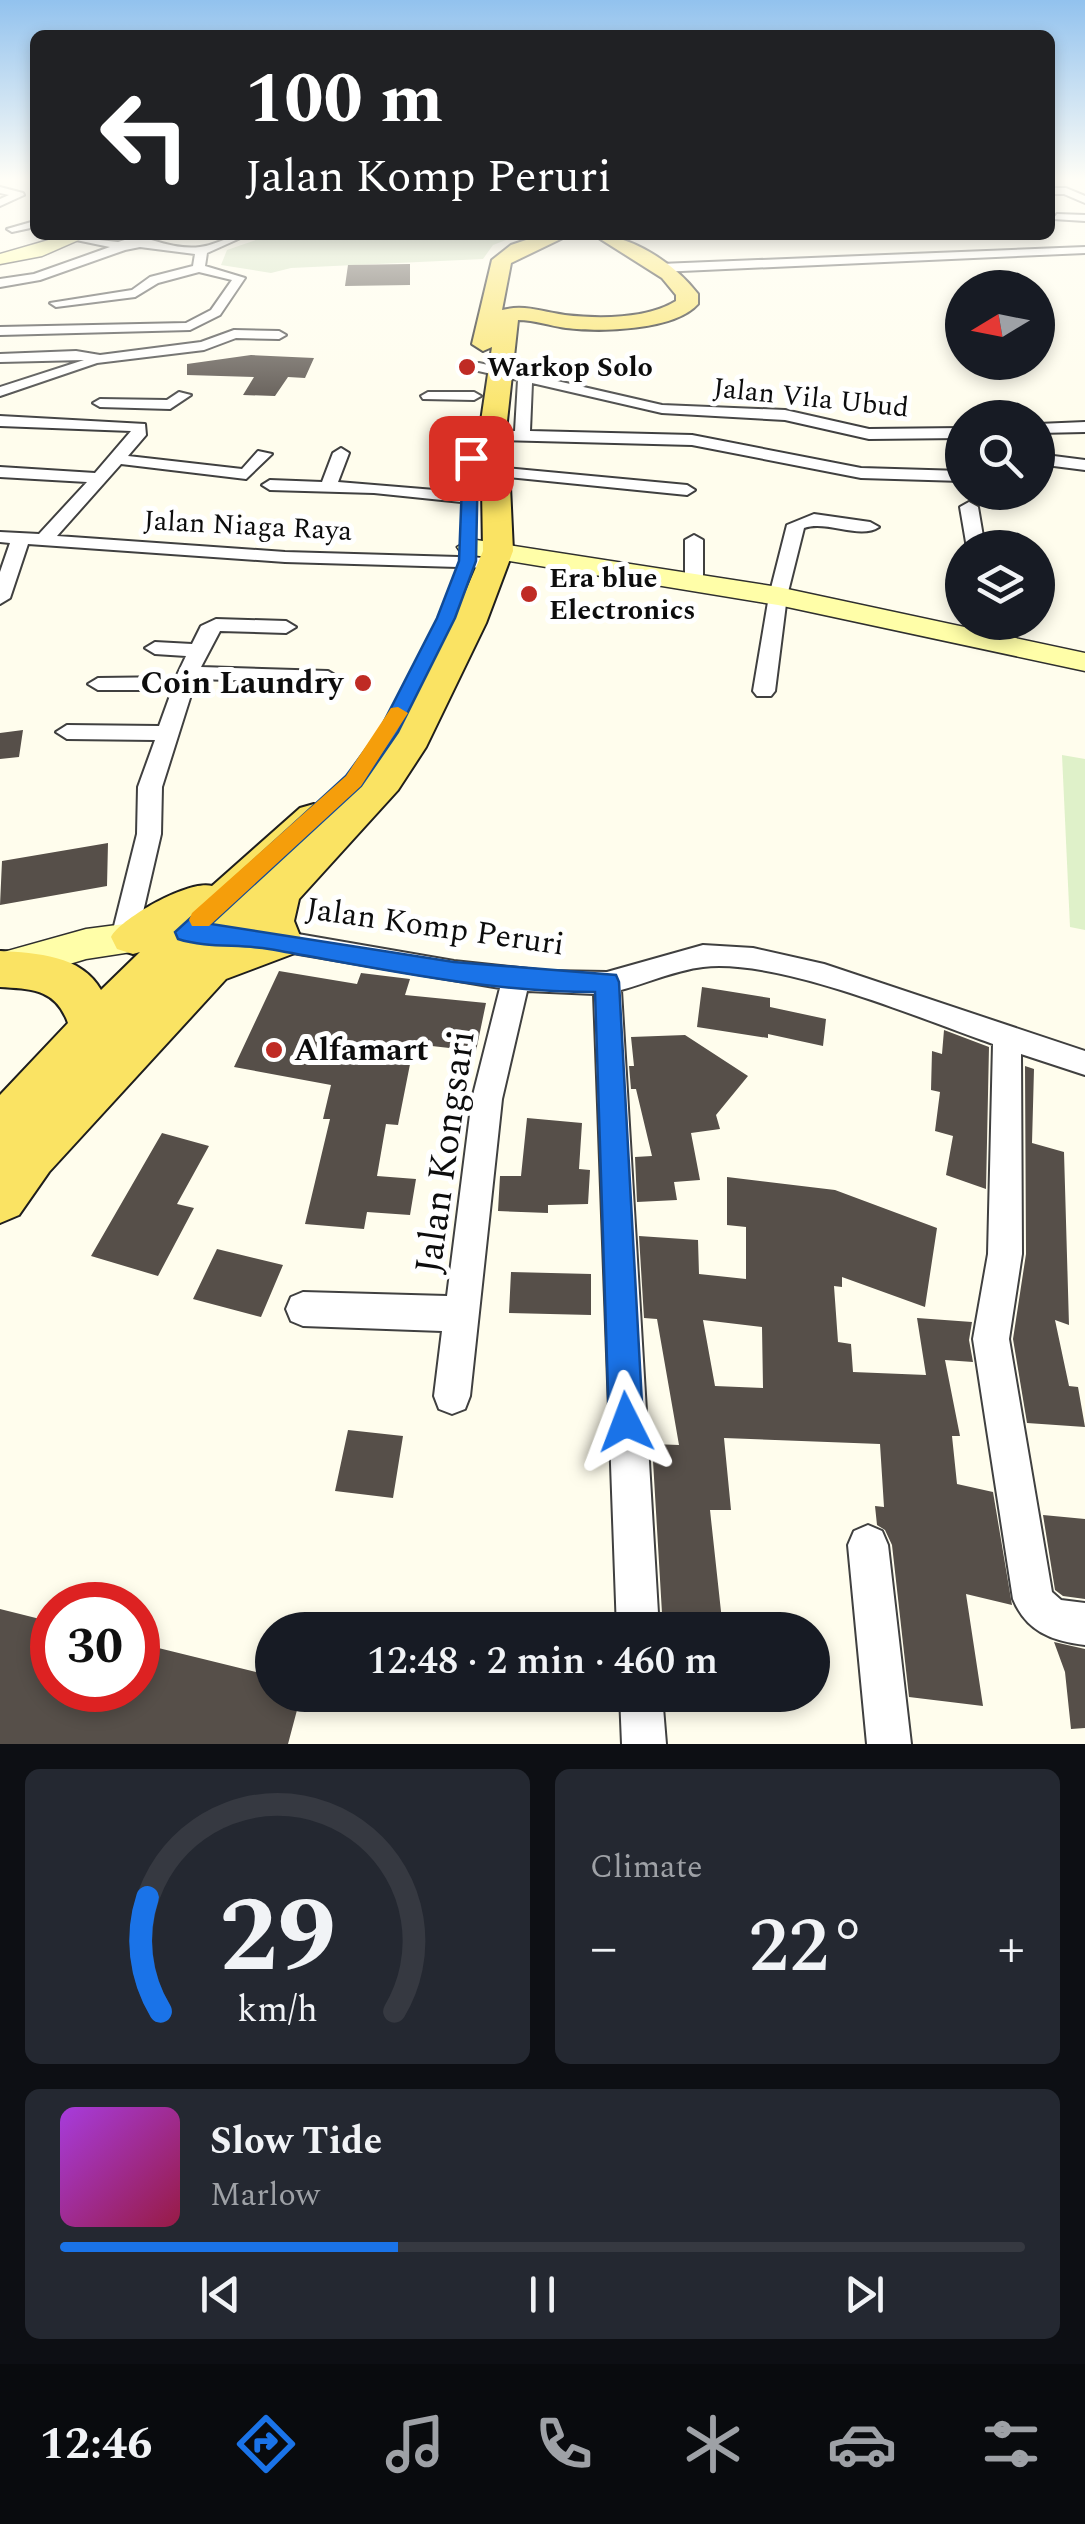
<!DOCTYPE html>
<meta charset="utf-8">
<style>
:root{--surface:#171b24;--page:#242831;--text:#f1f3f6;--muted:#9ea1a6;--line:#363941;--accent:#1a73e8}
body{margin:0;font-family:Spectral,serif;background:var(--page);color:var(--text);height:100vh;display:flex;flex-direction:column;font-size:38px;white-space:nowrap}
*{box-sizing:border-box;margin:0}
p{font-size:32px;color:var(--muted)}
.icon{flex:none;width:55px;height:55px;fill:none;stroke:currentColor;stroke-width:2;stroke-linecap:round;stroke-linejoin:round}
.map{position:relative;height:1744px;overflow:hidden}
.side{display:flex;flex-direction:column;gap:25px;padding:25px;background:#0d0f14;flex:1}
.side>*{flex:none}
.guide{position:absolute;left:30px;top:30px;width:1025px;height:210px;border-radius:15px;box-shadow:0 5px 15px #0003;background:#202124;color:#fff;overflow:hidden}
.needle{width:65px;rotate:260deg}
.controls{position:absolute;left:945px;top:270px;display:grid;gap:20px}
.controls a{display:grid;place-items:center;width:110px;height:110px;border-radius:50%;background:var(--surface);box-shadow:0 5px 15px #0003;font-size:50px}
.speed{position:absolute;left:30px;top:1582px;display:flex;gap:20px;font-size:50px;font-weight:700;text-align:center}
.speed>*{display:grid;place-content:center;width:130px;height:130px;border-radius:50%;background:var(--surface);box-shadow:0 5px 15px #0003;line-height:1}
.speed .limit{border:15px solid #d22;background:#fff;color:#111}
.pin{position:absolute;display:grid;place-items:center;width:85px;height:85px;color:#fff;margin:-42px;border-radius:20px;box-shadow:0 5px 15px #0006}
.me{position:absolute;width:110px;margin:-55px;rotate:357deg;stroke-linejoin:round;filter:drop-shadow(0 0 8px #0008)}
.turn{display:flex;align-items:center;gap:35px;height:210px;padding:0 50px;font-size:45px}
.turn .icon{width:130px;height:130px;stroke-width:2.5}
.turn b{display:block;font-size:70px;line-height:85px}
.big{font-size:75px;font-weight:600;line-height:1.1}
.side .card{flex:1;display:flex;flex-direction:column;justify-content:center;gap:15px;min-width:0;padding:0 35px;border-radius:15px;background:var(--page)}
.side .dial{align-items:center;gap:0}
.dial svg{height:260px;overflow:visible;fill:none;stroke:var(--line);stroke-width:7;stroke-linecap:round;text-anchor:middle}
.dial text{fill:var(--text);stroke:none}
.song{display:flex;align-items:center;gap:30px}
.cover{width:120px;height:120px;border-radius:15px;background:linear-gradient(135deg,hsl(280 70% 55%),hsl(340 70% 35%))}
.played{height:10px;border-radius:5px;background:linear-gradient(90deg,var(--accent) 35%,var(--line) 35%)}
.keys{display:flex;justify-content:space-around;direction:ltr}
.heat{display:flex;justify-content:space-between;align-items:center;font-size:55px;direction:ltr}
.side .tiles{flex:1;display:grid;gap:25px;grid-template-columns:1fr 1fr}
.card:last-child{grid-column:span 2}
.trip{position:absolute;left:255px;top:1612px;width:575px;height:100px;border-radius:50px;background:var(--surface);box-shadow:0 5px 15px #0003;font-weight:600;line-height:100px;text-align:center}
.dock{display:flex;height:160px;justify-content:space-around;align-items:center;background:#090b0e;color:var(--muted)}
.dock .icon{width:70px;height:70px}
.dock .active{color:var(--accent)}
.dock b{font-size:45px;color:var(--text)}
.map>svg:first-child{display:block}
.cemetery{fill:#d2e1bf}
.pitch{fill:#dff1c9}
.building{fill:#564f49;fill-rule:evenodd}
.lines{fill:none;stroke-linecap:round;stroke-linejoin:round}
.street-casing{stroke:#404040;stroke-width:4}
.secondary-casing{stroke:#2f2f2f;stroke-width:3}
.primary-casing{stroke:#1e1e1e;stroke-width:4}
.street{fill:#fff;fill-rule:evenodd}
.secondary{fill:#fffea8;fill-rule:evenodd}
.primary{fill:#fae363;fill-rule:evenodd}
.route{fill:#1a73e8;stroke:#114b97;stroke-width:2.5}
.slow{fill:#f59e0b}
.poi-dot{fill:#bf2b24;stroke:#fff;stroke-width:4}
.labels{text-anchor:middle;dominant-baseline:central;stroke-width:10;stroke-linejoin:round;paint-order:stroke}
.far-poi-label{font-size:28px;font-weight:bold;fill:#0d0d0d;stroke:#fff;text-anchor:start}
.far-street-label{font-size:28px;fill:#0d0d0d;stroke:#fff}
.poi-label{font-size:32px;font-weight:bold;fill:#0d0d0d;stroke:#fff;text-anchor:end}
.street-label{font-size:32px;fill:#0d0d0d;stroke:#fff}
.near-street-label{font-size:38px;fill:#0d0d0d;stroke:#fff}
</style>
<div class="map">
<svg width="1085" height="1744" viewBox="0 0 1085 1744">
<rect width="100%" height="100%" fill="#fffded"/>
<path class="cemetery" d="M270 235H519L493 245 483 259 291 268 271 273 221 265 227 250Z"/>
<path class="pitch" d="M1062 755 1085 759V930L1070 927Z"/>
<path class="building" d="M410 264V285L345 286 348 265Z
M251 355 314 358 305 378 288 377 275 396 243 395 254 377 187 375V364Z
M23 730 19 757 0 759V733Z
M108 843 107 886 0 905 2 861Z
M279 971 357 984 361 973 410 979 405 995 486 1003 476 1051 414 1044 398 1125 386 1124 377 1176 416 1179 410 1215 367 1212 364 1229 305 1224 330 1119H323L331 1085 234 1067Z
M702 987 770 998V1007L826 1019 823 1046 768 1034V1038L697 1027Z
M944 1030 989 1047 986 1189 946 1175 953 1136 935 1131 940 1092 931 1090 932 1051 942 1054Z
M685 1035 748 1076 716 1115 720 1129 691 1133 700 1180 674 1182 677 1200 637 1202 635 1157 652 1156 636 1089H631L629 1066H634L631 1037Z
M1025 1066 1034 1069 1032 1143 1064 1152 1069 1325 1055 1320 1069 1386 1078 1387 1085 1427 1027 1423 1013 1339 1026 1254Z
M527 1118 582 1123 579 1169 590 1170 588 1204 548 1205V1213L498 1211 500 1176H521Z
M162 1133 209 1146 177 1204 194 1208 158 1276 91 1256Z
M727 1177 835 1190 937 1228 925 1307 842 1277V1287L834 1286 838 1342 851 1344 853 1372 926 1375 917 1318 972 1322 969 1340 973 1362 945 1360 960 1436H952L957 1484 993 1492 1012 1605 966 1594 983 1706 909 1697 892 1545 885 1530 877 1525 875 1506 884 1507 880 1444 724 1438 731 1510H710L723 1630H663L652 1444 679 1445 657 1319 644 1318 639 1236 698 1240 699 1274 746 1279V1227L727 1225ZM703 1320 762 1327 763 1388 715 1386Z
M217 1249 283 1265 261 1317 193 1299Z
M511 1272 591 1274V1315L509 1313Z
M348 1430 403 1436 393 1498 335 1491Z
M1043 1515 1085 1519V1599L1063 1596 1055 1590Z
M0 1609 52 1622V1690H138V1643L272 1676V1695H301L288 1744H0Z
M1054 1642 1085 1649V1728L1071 1729 1065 1672Z"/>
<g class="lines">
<g class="street-casing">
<path id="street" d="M0 187 23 193 24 195 0 206V199L9 195 0 193Z
M1050 188H1066L1085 196V203L1064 194H1050Z
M1057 214 1085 215V221L1053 219Z
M35 221V227L12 232 7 229Z
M52 235 118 242 138 236C156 241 179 250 200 247 217 245 229 235 247 235L207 253 205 266 245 278 220 315 190 330 0 335V327L186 323 211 310 232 280 199 272 158 283 135 297 56 307 50 303 132 290 150 277 193 266 195 254 140 247 125 250 40 280 0 287V279L34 274 110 247Z
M1085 247V253L660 272 654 268 660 264Z
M234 330 279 331 286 335 279 339 236 338 204 350 97 363 0 396V387L84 360 0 362V354L76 351 100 355 201 342Z
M479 363 662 405 785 410 869 429 962 428V438L869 439 785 420 662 413 532 383 530 431 692 435 861 468 962 471V481L861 478 692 445 494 440 489 438V432L515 431 518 380 474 370V364Z
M179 392 191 395 170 409 100 407 93 403 100 399 167 400Z
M428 392H474L481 396 474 400 423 399 421 396Z
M0 416 145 424 146 435 128 456 242 469 258 451 272 454 246 479 121 464 57 536 285 552 493 558 502 563 493 568 285 562 28 544 10 598 0 604V572L10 543 0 542V532L39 534 87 482 0 477V467L95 473 131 431 0 426Z
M1085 422V432L1038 433V424Z
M341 448 349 453 338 482 471 493 479 498 471 503 374 493 270 490 262 485 270 480 322 482 333 453Z
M1038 454 1085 460V470L1038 464Z
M495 467 687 485 695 490 687 495 489 475V469Z
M969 502 978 507 985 548H967L960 507Z
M814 514 870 522 879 527C860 540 827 520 804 528L787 596 775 691 771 696H757L753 691 769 596 787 525Z
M694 535 703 540V582L694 588 685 582V540Z
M216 619 286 621 296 627 286 633 220 631 201 667 328 671 338 677 328 683 196 679 162 787 161 834 137 938 133 945H115L111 938 137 834 138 787 155 740 67 739 56 732 67 725 159 726 172 690H98L88 684 98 678 176 677 186 656 155 654 145 648 155 642 192 644 201 626Z
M972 622H992L987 642H973Z
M269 929 454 961 547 971 607 972 703 945 753 948 824 964 1085 1051V1075L1021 1054 1022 1254 1009 1339 1052 1592 1061 1600 1085 1603V1645C1051 1641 1026 1631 1013 1599L973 1339 988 1254 993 1044C919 1018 778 958 703 967 676 970 647 983 621 990L659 1630H617L594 994 527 991 502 1099 470 1396 465 1409 452 1414 439 1409 434 1396 442 1331 303 1326 291 1321 286 1309 291 1297 303 1292 447 1296 472 1099 500 988 269 949 260 946 256 939 260 932Z
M868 1525 882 1531 888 1545 911 1744H867L848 1545 854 1531Z
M620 1695H662L666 1744H622Z"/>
</g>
<g class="secondary-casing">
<path id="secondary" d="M66 235H90L42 256 0 264V254Z
M470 539 778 587 1085 653V671L778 605 461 553 457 547Z
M163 919 177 923 183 934 177 945 86 959 0 985V953L86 929Z"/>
</g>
<g class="primary-casing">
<path id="primary" d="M541 235H569L511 263 502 310C525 304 542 312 565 315 599 319 647 319 676 301V295L662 278 594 235C632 235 674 263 698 294V304C674 331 600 332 566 328 550 326 535 320 518 320L507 421 513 551 486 623 426 747 398 790 299 899 294 921 302 941 295 953 226 979 49 1172 19 1215 0 1223V1095L68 1023C56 989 32 989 0 987V951C37 953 81 955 101 990L140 952 133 954 117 949 111 937C121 918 190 879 212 886L300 808 314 804 331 812 370 772 390 744 452 623 483 551 481 421 492 347 483 351 472 344 492 260 511 245Z"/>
</g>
<use href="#street" class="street"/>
<use href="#secondary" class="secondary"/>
<use href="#primary" class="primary"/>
</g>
<linearGradient id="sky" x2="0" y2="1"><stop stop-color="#92c2ee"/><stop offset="0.42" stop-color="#fffef7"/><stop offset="1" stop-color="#fffef7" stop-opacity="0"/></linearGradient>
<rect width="1085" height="426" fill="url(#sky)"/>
<path class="route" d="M471 454 478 458 476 561 455 618 398 732 361 786 211 924 454 962 616 975 619 982 643 1422 638 1434 626 1439 614 1434 609 1422 595 992C485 992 377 968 269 949 240 944 206 948 178 939L175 932 346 776 379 731 437 618 459 561 463 458Z"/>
<path class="slow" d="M398 707 408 713 361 786 209 926H192L189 920 192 913 346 776 391 708Z"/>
<g class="poi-dot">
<circle cx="467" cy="367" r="10"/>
<circle cx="529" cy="594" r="10"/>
<circle cx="363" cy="683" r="10"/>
<circle cx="274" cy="1050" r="10"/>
</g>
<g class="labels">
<g class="far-poi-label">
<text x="487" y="367">Warkop Solo</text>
<text x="549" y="578">Era blue<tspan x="549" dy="32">Electronics</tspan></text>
</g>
<g class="far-street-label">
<text transform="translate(811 398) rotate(6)">Jalan Vila Ubud</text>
<text transform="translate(248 526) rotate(3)">Jalan Niaga Raya</text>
</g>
<g class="poi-label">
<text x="343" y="683">Coin Laundry</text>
<text x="294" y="1050" text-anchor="start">Alfamart</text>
</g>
<g class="street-label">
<text transform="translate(435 927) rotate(8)">Jalan Komp Peruri</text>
</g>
<g class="near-street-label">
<text transform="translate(446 1152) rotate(-82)">Jalan Kongsari</text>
</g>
</g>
</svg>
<div class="controls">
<a><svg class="needle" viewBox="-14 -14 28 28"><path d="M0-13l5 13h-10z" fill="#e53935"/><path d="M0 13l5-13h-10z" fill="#9ea1a6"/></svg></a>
<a><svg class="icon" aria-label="search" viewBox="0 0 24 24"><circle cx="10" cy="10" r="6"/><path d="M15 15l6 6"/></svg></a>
<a><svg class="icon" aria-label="layers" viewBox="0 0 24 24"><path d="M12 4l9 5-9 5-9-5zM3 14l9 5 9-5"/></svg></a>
</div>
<div class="speed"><div class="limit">30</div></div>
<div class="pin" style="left:471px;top:458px;background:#d93025"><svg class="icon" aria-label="arrive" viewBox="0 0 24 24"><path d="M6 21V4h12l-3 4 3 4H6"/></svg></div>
<svg class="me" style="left:626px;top:1422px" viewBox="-20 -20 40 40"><path d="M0-17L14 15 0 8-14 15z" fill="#1a73e8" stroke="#fff" stroke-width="4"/></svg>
<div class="trip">12:48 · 2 min · 460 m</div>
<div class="guide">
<div class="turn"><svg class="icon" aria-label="left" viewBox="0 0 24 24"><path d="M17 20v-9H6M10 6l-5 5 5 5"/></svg><div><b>100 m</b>Jalan Komp Peruri</div></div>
</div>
</div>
<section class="side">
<div class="tiles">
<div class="card dial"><svg viewBox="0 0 100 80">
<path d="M14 69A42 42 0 1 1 86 69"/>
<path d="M14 69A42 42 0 0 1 10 34" stroke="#1a73e8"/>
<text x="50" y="56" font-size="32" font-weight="700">29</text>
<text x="50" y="72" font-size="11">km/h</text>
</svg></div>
<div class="card"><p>Climate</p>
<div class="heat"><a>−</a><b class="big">22°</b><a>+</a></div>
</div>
<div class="card">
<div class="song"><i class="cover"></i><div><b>Slow Tide</b><p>Marlow</p></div></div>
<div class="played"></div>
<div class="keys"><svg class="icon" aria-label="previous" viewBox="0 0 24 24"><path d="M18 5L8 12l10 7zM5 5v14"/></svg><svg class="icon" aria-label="pause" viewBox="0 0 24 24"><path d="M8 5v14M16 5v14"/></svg><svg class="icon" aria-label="next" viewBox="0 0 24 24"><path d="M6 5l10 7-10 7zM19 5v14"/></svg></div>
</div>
</div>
</section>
<nav class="dock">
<b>12:46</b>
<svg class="icon active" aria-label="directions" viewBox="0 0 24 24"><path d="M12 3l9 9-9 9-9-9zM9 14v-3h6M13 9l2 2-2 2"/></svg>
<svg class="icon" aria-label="music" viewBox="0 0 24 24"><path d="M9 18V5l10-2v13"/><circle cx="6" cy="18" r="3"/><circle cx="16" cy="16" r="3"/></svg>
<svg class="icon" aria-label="phone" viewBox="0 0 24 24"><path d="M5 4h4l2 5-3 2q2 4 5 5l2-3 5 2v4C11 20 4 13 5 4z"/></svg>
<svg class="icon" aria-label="climate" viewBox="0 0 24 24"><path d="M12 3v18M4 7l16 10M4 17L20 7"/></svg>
<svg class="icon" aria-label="car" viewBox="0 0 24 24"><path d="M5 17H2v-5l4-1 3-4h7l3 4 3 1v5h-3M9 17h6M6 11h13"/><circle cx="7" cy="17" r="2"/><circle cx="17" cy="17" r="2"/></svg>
<svg class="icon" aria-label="filters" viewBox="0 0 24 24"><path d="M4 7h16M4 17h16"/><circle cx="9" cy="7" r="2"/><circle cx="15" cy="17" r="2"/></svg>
</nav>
